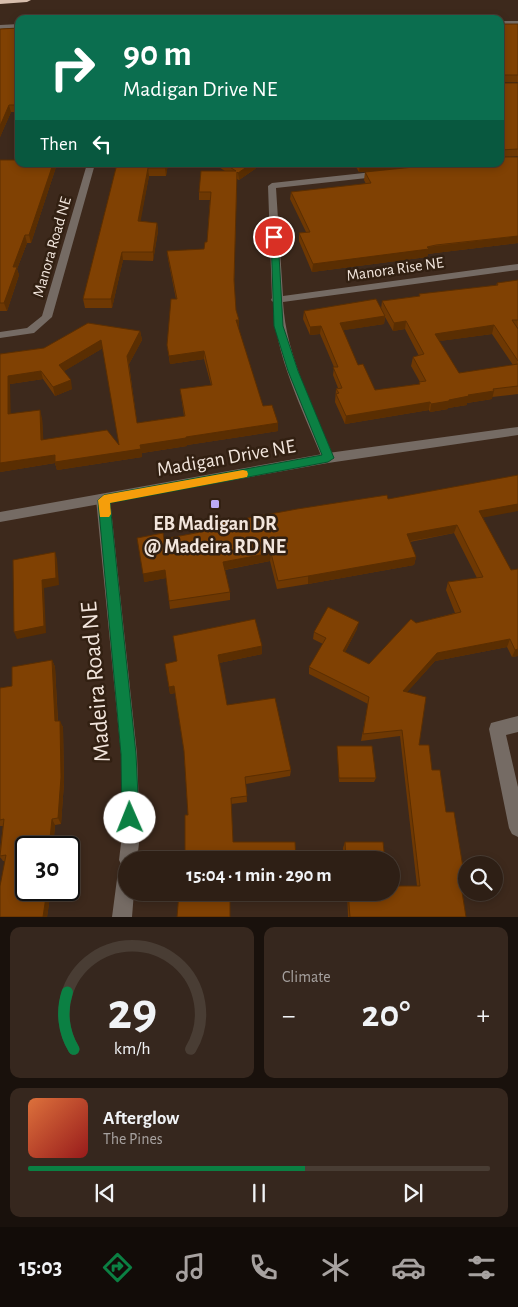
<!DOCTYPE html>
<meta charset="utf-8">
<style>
:root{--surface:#2e1f15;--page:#36271e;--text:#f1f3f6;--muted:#a7a2a0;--line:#493d34;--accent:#0b8043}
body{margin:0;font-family:"Alegreya Sans",sans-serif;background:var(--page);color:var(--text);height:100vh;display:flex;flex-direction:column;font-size:19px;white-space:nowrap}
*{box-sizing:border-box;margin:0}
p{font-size:16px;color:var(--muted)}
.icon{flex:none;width:28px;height:28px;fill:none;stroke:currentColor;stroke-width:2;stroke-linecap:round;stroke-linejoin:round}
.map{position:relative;height:917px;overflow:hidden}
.drawer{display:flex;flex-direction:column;gap:10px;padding:10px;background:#19110c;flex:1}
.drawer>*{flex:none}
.top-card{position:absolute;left:15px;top:15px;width:489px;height:152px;border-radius:10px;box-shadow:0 2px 8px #0003,0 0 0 1px var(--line);background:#0b6e4f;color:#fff;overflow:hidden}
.fabs{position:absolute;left:458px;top:856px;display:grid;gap:10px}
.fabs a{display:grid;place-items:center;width:45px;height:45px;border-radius:50%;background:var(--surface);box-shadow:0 2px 8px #0003,0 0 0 1px var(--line);font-size:25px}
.speed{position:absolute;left:15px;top:836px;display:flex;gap:10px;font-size:25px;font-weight:700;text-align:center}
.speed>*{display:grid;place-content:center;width:65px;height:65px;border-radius:50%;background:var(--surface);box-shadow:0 2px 8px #0003,0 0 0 1px var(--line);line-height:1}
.speed .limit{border:2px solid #111;border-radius:8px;background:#fff;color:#111}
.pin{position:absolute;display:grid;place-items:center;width:42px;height:42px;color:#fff;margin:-21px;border:2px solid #fff;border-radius:50%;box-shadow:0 1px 5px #0007}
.me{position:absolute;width:55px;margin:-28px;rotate:359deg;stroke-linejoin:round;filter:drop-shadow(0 0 4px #0008)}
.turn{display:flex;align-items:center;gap:18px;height:105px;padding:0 25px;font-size:22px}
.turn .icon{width:65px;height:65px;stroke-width:2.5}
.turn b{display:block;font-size:35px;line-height:42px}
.then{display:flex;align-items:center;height:48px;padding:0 25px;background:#0003;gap:10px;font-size:19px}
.big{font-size:38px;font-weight:600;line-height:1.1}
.drawer .tile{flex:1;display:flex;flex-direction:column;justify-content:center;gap:8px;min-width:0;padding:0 18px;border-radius:10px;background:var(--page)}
.drawer .dial{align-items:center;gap:0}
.dial svg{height:130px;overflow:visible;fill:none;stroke:var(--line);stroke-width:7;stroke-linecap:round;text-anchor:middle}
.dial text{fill:var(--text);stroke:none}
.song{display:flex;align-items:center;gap:15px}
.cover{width:60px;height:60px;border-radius:8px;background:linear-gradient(135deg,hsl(20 70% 55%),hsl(0 70% 35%))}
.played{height:5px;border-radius:2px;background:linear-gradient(90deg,var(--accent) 60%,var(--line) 60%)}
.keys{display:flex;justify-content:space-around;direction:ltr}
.heat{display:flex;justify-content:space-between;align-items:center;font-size:28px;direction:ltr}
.drawer .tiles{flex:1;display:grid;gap:10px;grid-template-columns:1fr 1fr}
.tile:last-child{grid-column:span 2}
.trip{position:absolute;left:118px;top:851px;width:282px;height:50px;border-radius:25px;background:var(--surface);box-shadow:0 2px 8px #0003,0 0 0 1px var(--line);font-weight:600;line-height:50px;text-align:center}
.tabs{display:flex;height:80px;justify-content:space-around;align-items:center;background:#120c08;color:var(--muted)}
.tabs .icon{width:35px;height:35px}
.tabs .selected{color:var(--accent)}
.tabs b{font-size:22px;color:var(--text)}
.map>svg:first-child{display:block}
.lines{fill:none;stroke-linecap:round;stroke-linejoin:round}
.minor{fill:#756b64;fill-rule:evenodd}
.tertiary{fill:#756b64;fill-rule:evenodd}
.motorway{fill:#d7bead;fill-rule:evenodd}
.wall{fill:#6e3803;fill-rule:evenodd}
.shaded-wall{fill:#5a2e02}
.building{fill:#804103;stroke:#5a2e02;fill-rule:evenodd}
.route{fill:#0b8043;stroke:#07532c}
.slow{fill:#f59e0b}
.poi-dot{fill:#bcaaf5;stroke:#322012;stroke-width:2}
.labels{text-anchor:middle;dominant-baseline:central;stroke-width:5;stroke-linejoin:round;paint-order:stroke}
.far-street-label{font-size:16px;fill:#f2e5dc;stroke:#322012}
.street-label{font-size:20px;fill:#f2e5dc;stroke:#322012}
.poi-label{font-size:20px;font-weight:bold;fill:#f2e5dc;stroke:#322012}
.near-street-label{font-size:24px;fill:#f2e5dc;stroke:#322012}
</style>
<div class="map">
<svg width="518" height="917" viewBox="0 0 518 917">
<rect width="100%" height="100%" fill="#3d291c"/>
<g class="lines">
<path class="minor" d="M500 21H518V25H500Z
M19 24V28L0 29V25Z
M87 164H95L52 317 34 333 0 338V332L27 328 42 316Z
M382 171 385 172V176L276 188 283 296 518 264V270L283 302C286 356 314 408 334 458L332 461H324L322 458C302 408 275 356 273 302L271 300 272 298 268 186 272 183Z
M103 494 108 495 110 499 137 754 140 835 137 860H126V868L122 866 119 860 122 835 121 754 96 499 98 495Z
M518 716V732L506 735 518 787V837L512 834 509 828 489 729 491 723Z
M126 870V892H134L132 917H112L117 879 119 872Z"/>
<path class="tertiary" d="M518 427V435L328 463 0 522V512L328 453Z"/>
<path class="motorway" d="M0 0H31L27 2 0 4Z"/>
</g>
<path class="wall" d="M500 24H518V82H501V83H518V156L502 157H518V243L435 253 428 254 427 257 312 272 299 241V233L306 232 290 199 291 192 366 184 364 180 365 172 443 164H500Z
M19 28V112H11L0 137V29Z
M0 160 19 164H57L31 243H27L17 269 19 275 7 311H0Z
M117 164H168L166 176H149L140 221 157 223 158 231 153 261 123 260 112 308H85L83 299Z
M214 164H262L239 180 237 179 234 285 236 310 238 328 263 406 278 431 187 445V446L142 453V457L57 470 55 463 0 472V354L44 348 140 331 142 340 129 364 137 423 184 416 180 389 211 385 204 359 170 364 167 345 176 299 168 259 167 251 204 249 207 242 210 200H199V192L225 171ZM103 348 119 445 43 440 42 418 10 414V384L43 379 55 396 72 389 64 371Z
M296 164H311L296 165Z
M354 164H436L359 172Z
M518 280V327L517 328 518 329V394L492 397V399L467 403V405L448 408V409L430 412 429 410 345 424 335 402 336 389 338 388 333 375 334 367 320 334 310 335 303 319 304 311 381 309 382 301 419 296V294L496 286 497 283ZM385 317 393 331 405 329 419 356 413 357 411 366 420 382H419V384L375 390 358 365 343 330 384 324ZM492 334 513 365 459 373 439 341Z
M388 499 483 518 511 570 518 569V656L512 657 507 647 435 661 407 692 419 745 432 770 446 812 465 880 461 885 466 917H348L347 892H391L417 886 400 736 361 741 368 704 309 674V667L323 644 313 639 314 632 357 629 345 652 369 664 416 623 455 613 446 590 448 582 477 578 454 533 410 542 416 557 414 565 308 584 277 589 270 561 225 570 230 592V600L170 609 166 578 144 582 164 539 200 532V527Z
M262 646V654L219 663 227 705 291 770 290 776 246 784 247 802 231 804 233 842 296 860H186L185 857 188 815 184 751 175 693 170 694 165 664Z
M52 660 55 667 58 721 63 727 64 783 61 824 55 825 53 848H26V890H51L47 917H0L5 861H3L0 857V850L3 826H0V688L12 686Z
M337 746 376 778 374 782H339L337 750Z
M345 842 385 860H344L343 848Z"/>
<path class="shaded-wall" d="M9 105 11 112 0 137V126Z
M53 164H57L31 243 29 235Z
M166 164H168L166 176 165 168Z
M251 164H262L239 180 238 173Z
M360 164H436L359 172Z
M148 168 149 176 139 230 138 221Z
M157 223 158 231 153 261V252Z
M25 235 27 243 17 269 19 275 7 311 4 303 13 267Z
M518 236V243L435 253 428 254 427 257 312 272 313 264 427 247Z
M122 252 123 260 112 308 111 299Z
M385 316 384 324 339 331 340 323Z
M236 320H239V328L236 329Z
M406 321 405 329 393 331 394 323Z
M494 325 492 334 433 342 435 334Z
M321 326 320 334 310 335V327Z
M140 331 142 340 129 364 127 356Z
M101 340 103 348 61 373 59 365Z
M204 351V359L170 364 169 356Z
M41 371 43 379 10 384 11 423 8 414V376Z
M71 380 72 389 55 396 53 387Z
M494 391 492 399 467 403V405L448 408V409L430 412 431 404 468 395Z
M430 402 429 410 345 424 346 416Z
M40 410 42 418 44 448 41 440Z
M278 423V431L187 445V446L142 453V457L57 470 55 463 0 472V463L55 455 140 445 186 437Z
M518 504V511L476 519 479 511Z
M457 525 454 533 405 542 407 534Z
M55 552 57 559 59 585 44 588 46 633 17 639 14 632 42 580Z
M271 553 270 561 223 570V562Z
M416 557 414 565 308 584V576Z
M165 570 166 578 144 582 143 574Z
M359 622 357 629 342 658 343 651Z
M510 639 507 647 435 661 401 699 403 691 437 653Z
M262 646V654L219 663 218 655Z
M518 649V656L512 657 515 650Z
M52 660 55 667 58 728 55 721Z
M174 686 175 693 170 694 169 687Z
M60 721 63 727 64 783 61 824 58 818Z
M52 819 55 825 53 848H49Z
M47 890H51L47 917H43Z"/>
<path class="building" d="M500 24H518V75H501L500 77Z
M19 28V105H9L0 126V29Z
M500 78 501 83H518V149L500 150V154Z
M500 156 502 157H518V236L436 245 427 247 429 249 313 264 299 233 310 232 291 192 371 183 365 172 443 164H500Z
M0 160H19V164H53L29 235H25L13 267H17L4 303H0Z
M117 164H166L165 168H148L138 221 157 223 153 252H122L111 299H83Z
M225 164H251L238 173 237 172 234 280 236 310 239 320H236L263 406 272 405 278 423 186 437V438L140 445 141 449 55 462V455L0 463V354L44 348 88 323 140 331 127 356 137 423 185 416 180 389 212 385 204 351 169 356 167 345 171 299H177L167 251 204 249 205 242H207L211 192H199L201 171H236ZM101 340 119 445 107 430 41 440 40 410 8 414V376L41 371 53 387 71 380 59 365Z
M518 280V320H512L518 329V361L494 325 435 334 459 373 518 364V386L493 389 494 391 468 395 469 396 449 400V401L431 404 430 402 346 416 336 394 339 393 336 389 342 388 333 367H338L321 326 310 327 304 311 376 299 385 316 340 323 358 365 363 364 375 390 420 384 419 382 426 381 413 357 424 354 406 321 394 323 382 301 420 296 419 294 498 285 497 283Z
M518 475V504L479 511 511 570 518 569V649L515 650 510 639 437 653 403 691 426 697 419 745H429L432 770H440L446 812H454L465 880 460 879 466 917H350L348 892H391V886H420L402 730 363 734 369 697 309 667 326 638 314 632 328 607 359 622 343 651 369 664 411 619 416 623 461 612 448 582 483 577 457 525 407 534 416 557 308 576 278 581 271 553 223 562 230 592 169 601 165 570 143 574 137 538 163 533 164 539 201 532 200 527 297 509 387 495 388 499Z
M55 552 56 578 42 580 44 626 14 632 13 560Z
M255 619 262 646 218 655 227 705 275 698 291 770 245 777 247 796 231 798 233 842H295L296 860H188V857H185V815H188L184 751 174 686 169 687 165 664 177 661 173 636Z
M52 660 55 721H60L61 777 58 818 52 819 49 848H26V890H47L43 917H0V886L6 855 0 856 4 819 0 820V688L12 686V667Z
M337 746H372L376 778H339Z
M345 842H383L385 860H346Z
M179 892H230V917H177Z"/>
<path class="route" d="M271 235 278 237 283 326 298 371 334 458 328 462 110 503 136 754 139 818 136 824 130 827 125 824 122 818 121 754 98 500 104 495 322 455 288 371 274 326Z"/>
<path class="slow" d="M243 470 247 471 248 474 247 477 110 503 111 514 109 517H100L98 500 104 495Z"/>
<rect class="poi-dot" x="210" y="499" width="10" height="10" rx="2.5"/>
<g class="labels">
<g class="far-street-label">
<text transform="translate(52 247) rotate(-74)">Manora Road NE</text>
<text transform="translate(395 269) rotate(-8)">Manora Rise NE</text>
</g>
<g class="street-label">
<text transform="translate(226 458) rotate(-10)">Madigan Drive NE</text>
</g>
<g class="poi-label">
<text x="215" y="524">EB Madigan DR<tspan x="215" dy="23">@ Madeira RD NE</tspan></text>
</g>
<g class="near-street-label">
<text transform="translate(96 682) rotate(-95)">Madeira Road NE</text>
</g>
</g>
</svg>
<div class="fabs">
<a><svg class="icon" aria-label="search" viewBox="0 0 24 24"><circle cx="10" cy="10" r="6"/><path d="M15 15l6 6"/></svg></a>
</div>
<div class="speed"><div class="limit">30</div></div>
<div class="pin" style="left:274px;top:237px;background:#d93025"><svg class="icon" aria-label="arrive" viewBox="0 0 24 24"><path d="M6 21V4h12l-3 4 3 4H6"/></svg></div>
<svg class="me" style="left:130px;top:818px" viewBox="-20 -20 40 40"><circle r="19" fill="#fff"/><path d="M0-13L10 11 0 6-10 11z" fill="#0b8043"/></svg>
<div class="trip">15:04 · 1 min · 290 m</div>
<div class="top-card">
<div class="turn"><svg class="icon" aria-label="right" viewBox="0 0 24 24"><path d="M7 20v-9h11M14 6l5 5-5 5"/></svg><div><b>90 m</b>Madigan Drive NE</div></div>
<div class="then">Then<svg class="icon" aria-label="left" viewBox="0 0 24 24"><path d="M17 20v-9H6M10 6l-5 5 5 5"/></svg></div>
</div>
</div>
<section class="drawer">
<div class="tiles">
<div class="tile dial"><svg viewBox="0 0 100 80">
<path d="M14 69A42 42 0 1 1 86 69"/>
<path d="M14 69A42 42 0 0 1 10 34" stroke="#0b8043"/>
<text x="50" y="56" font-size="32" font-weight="700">29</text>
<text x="50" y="72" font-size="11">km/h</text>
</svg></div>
<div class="tile"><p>Climate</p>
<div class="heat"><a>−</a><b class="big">20°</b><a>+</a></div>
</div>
<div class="tile">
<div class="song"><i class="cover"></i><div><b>Afterglow</b><p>The Pines</p></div></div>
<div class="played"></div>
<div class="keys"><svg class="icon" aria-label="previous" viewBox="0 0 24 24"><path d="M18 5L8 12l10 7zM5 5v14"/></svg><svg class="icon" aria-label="pause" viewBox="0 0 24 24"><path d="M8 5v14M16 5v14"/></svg><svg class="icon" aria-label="next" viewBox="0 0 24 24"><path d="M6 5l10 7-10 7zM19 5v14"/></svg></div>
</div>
</div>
</section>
<nav class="tabs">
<b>15:03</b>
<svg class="icon selected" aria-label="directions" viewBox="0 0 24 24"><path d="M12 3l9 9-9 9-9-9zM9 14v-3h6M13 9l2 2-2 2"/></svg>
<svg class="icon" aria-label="music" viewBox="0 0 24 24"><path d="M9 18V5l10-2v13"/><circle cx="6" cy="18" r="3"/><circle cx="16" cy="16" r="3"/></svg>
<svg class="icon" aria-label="phone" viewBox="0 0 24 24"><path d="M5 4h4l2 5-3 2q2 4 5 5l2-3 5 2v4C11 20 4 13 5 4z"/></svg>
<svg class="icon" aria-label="climate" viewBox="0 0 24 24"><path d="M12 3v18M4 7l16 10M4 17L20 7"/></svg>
<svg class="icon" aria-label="car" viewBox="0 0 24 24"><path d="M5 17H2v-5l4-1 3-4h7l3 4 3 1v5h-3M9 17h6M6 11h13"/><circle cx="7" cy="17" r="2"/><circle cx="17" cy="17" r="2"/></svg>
<svg class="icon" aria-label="filters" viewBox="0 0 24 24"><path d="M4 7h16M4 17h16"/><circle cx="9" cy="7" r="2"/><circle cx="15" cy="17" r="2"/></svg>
</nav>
